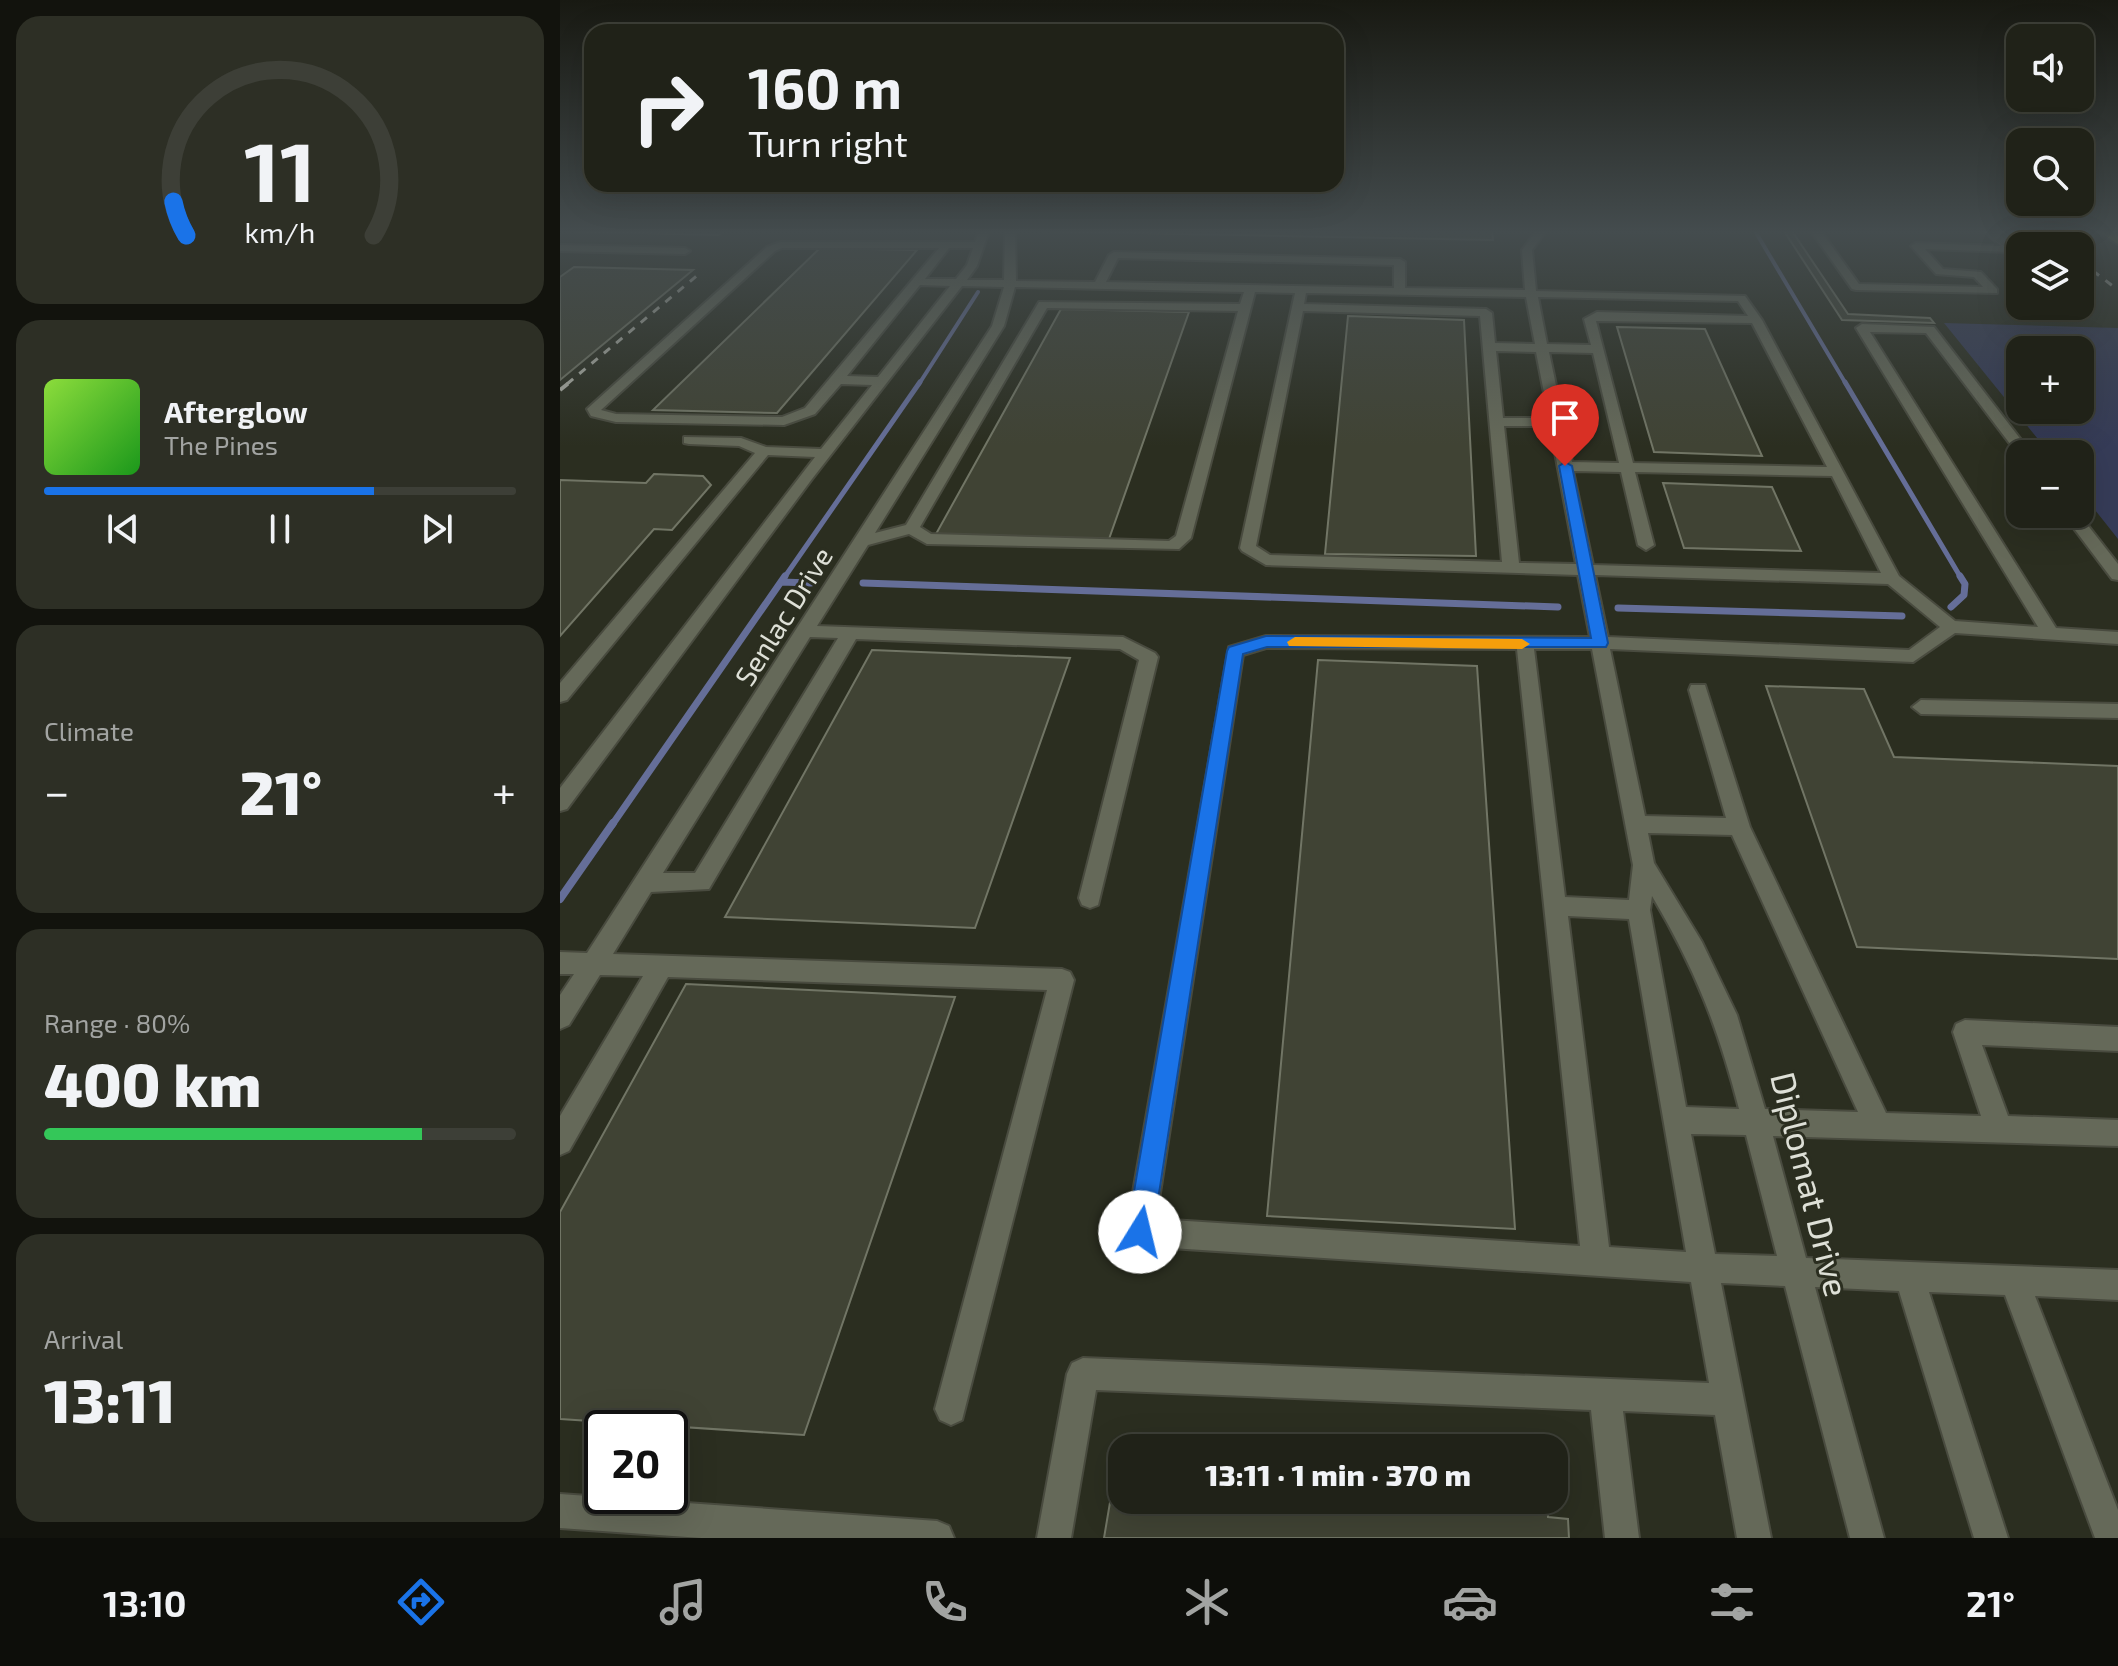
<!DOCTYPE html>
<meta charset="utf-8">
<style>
:root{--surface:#202218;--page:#2d2f25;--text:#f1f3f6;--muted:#a2a4a2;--line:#3d3f37;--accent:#1a73e8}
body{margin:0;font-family:"Exo 2",sans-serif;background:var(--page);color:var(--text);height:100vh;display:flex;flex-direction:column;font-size:30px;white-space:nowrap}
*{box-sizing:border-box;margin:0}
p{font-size:26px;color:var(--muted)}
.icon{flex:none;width:44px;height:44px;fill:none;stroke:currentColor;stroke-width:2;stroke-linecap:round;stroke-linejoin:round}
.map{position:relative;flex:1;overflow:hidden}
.side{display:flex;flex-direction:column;gap:16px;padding:16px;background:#12130d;width:560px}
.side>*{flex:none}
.banner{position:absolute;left:24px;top:24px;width:760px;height:168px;border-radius:24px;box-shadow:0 8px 32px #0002,0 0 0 2px var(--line);background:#202218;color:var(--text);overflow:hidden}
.buttons{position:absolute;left:1446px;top:24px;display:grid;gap:16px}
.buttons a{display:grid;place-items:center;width:88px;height:88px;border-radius:16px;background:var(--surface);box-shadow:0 8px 32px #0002,0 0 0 2px var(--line);font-size:40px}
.speed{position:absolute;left:24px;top:1410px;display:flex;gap:16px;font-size:40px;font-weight:700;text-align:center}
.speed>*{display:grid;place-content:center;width:104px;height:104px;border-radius:50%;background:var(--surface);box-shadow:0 8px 32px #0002,0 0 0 2px var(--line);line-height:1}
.speed .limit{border:4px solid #111;border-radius:12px;background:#fff;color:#111}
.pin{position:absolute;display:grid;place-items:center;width:68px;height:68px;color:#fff;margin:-82px -34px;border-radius:50% 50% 50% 0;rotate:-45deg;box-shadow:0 0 8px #0007}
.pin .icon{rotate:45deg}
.me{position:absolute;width:88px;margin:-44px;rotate:9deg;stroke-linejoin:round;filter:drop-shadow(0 0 6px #0008)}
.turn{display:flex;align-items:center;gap:28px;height:168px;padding:0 32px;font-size:36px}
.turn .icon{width:104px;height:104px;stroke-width:2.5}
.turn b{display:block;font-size:56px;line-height:68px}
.big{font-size:60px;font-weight:800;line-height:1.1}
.side .card{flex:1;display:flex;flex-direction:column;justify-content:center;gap:12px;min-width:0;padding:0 28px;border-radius:24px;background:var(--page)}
.side .dial{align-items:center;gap:0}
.dial svg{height:208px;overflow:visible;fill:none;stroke:var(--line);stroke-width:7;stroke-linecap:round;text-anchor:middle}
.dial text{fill:var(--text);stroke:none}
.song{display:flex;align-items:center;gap:24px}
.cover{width:96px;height:96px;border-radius:12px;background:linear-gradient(135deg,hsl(90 70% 55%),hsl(120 70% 35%))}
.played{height:8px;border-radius:4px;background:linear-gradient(90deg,var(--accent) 70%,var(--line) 70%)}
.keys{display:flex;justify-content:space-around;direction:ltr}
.heat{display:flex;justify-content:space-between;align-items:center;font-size:44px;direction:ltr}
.charge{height:12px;border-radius:6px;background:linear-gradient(90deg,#34c759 80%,var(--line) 0)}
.trip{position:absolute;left:548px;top:1434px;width:460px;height:80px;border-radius:24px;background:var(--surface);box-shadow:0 8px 32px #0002,0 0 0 2px var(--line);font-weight:800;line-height:80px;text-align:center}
.tabs{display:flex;height:128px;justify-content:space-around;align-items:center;background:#0d0e0a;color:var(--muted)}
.tabs .icon{width:56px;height:56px}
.tabs .current{color:var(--accent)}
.tabs b{font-size:36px;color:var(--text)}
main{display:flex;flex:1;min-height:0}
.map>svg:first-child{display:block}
.green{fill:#363c58;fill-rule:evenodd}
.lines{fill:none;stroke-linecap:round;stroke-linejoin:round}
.stream-far3{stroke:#656e98;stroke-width:4}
.stream-far2{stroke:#656e98;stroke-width:5}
.stream-far1{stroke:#656e98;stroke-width:7}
.stream{stroke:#656e98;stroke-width:8}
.building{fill:#404334;stroke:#717565;stroke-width:2}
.minor-casing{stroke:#494b3f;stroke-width:4}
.major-casing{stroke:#494b3f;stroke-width:4}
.minor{fill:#656959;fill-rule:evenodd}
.major{fill:#889449;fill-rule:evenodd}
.rail-far1{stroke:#afb1a7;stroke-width:3;stroke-dasharray:8 8;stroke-linecap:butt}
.rail{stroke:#afb1a7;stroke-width:4;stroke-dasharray:10 10;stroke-linecap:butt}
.route{fill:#1a73e8;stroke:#114b97;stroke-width:2}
.slow{fill:#f59e0b}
.labels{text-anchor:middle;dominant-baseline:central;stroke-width:6;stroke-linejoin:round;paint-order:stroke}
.street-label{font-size:28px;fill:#dee0d7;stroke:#2b2e20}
.near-street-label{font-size:34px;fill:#dee0d7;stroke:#2b2e20}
</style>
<main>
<section class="side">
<div class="card dial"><svg viewBox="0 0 100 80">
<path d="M14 69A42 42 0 1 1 86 69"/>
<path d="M14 69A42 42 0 0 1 9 56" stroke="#1a73e8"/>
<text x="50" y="56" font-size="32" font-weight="700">11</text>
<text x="50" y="72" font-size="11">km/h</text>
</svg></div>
<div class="card">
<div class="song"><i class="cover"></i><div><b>Afterglow</b><p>The Pines</p></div></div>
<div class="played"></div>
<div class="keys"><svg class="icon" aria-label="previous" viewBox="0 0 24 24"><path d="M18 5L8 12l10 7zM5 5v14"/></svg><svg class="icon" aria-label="pause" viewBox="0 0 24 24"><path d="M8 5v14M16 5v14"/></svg><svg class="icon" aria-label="next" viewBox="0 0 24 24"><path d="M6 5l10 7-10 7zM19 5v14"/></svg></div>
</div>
<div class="card"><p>Climate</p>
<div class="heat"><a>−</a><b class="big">21°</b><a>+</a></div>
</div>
<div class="card"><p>Range · 80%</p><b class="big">400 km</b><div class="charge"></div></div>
<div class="card"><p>Arrival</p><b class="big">13:11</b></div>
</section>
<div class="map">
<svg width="1558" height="1538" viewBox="0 0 1558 1538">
<rect width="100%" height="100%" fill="#2b2e20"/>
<path class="green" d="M1384 323 1558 328V539L1520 491V454H1490ZM1460 350H1520V410H1460Z"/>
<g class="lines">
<path class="stream-far3" d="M1195 231 1286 384
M359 384 418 292"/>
<path class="stream-far2" d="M1285 382 1401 578
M224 578 360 382"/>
<path class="stream-far1" d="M221 582 251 583
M303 583 998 607
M1391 607 1404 595 1405 584 1400 576
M1058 608 1342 616
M52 825 225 576"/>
<path class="stream" d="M0 899 53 823"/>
</g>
<path class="building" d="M0 231H164L158 235Z
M474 231H932L933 240Z
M1224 231H1232L1288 314 1370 318 1374 323 1282 320Z
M260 248 357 250 217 413 93 410Z
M14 267 133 270 0 380V277Z
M501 309 629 312 549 539 376 534Z
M788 316 904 320 916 556 765 554Z
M1057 327 1145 329 1202 456 1094 452Z
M94 474 143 476 151 485 112 530 94 529 0 636V480L86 483Z
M1103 483 1212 487 1241 551 1124 548Z
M312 650 510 658 415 928 165 917Z
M758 660 917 666 955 1229 707 1216Z
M1206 686 1304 689 1334 757 1558 766V959L1297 947Z
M126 984 395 997 244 1435 0 1419V1212Z
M838 1443 918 1448H838Z
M559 1449H562V1500H987L988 1517 1008 1519 1009 1538H544Z"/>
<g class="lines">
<g class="minor-casing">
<path id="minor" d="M419 231H429L417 266 407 280H444L445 231H455L456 281 535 282 549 255 554 252 840 259 845 262V288L965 290 962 250 976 231H986L972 250 976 291 1185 296 1202 320 1339 576 1395 621 1478 627 1296 328 1302 324 1374 327 1472 454H1460V457L1366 333 1310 332 1496 628 1558 632V644L1395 633 1353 662 1050 649 1085 816 1166 818 1129 690 1131 685H1145L1190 827 1326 1113 1421 1116 1393 1032 1396 1024 1405 1020 1558 1027V1051L1422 1045 1448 1116 1558 1120V1146L1213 1136 1246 1258 1558 1270V1300L1475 1296 1558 1510V1538H1535L1445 1295 1369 1292 1448 1538H1414L1339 1291 1255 1287 1324 1538H1290L1225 1286 1161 1283 1211 1538H1177L1155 1415 1063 1411 1079 1538H1045L1031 1410 536 1390 511 1538H477L507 1374 512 1363 523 1358 1149 1383 1131 1282 580 1246 570 1242 566 1232 669 647 706 636 1030 637 1018 575 706 565 682 551 680 548 735 293 695 292 631 538 619 549 367 544 349 534 308 545 257 626 563 637 595 653 598 657 538 905 530 908 522 905 519 898 579 660 560 649 296 639 149 889 91 892 53 954 502 969 510 972 514 980 402 1420 391 1425 380 1420 375 1409 487 990 108 977 9 1151 0 1155V1116L83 976 40 975 9 1025 0 1029V995L14 974H0V952L27 953 432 326 444 287 402 286 252 479 7 809 0 811V788L255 457 208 455 7 700 0 702V683L195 453 179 446 129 444 124 443V437L181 438 206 447 261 449 312 385 281 384 255 414 224 425 56 422 31 416 27 409 207 247 221 242H415ZM222 248H379L245 408 222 417 56 414 41 410 215 251ZM389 248H413L407 265 396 279H365ZM558 258 834 265V288L546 282ZM360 285 390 286 318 377 287 376ZM455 287 684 292 680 304 479 302 346 525 315 533 444 326ZM746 293 966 297 975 344 935 343 932 313 926 309 744 304ZM978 297 1178 301 1188 316 1037 312 1024 319 1031 345 987 344ZM487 308 678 311 616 536 609 541 371 534 360 527ZM743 311 920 316 942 562 710 555 696 546ZM1036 321 1192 323 1267 467 1073 463ZM936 351 976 352 989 418H943ZM989 352 1033 353 1059 463 1012 462ZM944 426H990L1016 564 959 563ZM1013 471 1061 472 1078 545 1086 550 1094 545 1075 472 1272 476 1321 573 1033 565ZM1035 575 1328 584 1380 627 1349 650 1048 637ZM250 637 278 638 135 873H103ZM706 648 957 649 1020 1246 596 1219 683 655ZM974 649H1032L1073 865 1069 900 1005 897ZM1088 833 1172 835 1298 1112 1205 1109 1177 1015 1142 942 1094 863ZM1092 896C1135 969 1158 1027 1179 1109L1126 1107 1090 910ZM1008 916 1069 919 1126 1252 1049 1247ZM1131 1134 1186 1135 1217 1256 1155 1254Z
M1251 231H1261L1299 284 1423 287 1414 277 1376 274 1351 246 1356 243 1441 246 1424 231H1435L1457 249 1452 252 1365 249 1383 269 1421 272 1437 289V293L1296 290 1292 289Z
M0 245 125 248 130 251 125 254 0 251Z
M1503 514H1519L1558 564V580L1552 579Z
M1361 700 1558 704V718L1361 714 1352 707Z
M0 1494 377 1521 389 1526 394 1538H141L0 1528Z"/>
</g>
<g class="major-casing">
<path id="major" d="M1538 231H1549L1558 236V244Z"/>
</g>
<use href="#minor" class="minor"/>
<use href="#major" class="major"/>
<path class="rail-far1" d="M1480 231 1500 246
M1520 261 1558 290
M7 384 139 274"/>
<path class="rail" d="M0 390 10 382"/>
</g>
<linearGradient id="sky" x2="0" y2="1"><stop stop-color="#181912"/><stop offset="0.52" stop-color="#444c4e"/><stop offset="1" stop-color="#444c4e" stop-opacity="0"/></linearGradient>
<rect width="1558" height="446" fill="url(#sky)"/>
<path class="route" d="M1005 462 1012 466 1048 643 1046 647H707L683 654 593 1232 589 1241 580 1245 570 1241 567 1232 667 651 669 647 706 636 1031 638 999 466Z"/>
<path class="slow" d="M735 637 962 639 970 644 962 649 729 646 727 642Z"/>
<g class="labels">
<g class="street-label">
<text transform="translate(223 616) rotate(-58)">Senlac Drive</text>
</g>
<g class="near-street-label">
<text transform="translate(1251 1184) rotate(76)">Diplomat Drive</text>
</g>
</g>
</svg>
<div class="buttons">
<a><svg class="icon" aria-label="sound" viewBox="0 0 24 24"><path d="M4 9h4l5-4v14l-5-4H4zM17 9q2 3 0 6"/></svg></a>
<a><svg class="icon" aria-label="search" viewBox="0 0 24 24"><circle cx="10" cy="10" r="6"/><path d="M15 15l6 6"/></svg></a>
<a><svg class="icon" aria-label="layers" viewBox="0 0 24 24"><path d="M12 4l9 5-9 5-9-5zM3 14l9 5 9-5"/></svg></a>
<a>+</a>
<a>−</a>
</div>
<div class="speed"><div class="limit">20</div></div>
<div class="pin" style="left:1005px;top:466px;background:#d93025"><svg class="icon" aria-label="arrive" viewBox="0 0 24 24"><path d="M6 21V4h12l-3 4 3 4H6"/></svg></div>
<svg class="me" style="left:580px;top:1232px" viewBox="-20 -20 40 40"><circle r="19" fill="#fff"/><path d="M0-13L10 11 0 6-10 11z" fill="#1a73e8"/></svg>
<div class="trip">13:11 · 1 min · 370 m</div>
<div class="banner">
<div class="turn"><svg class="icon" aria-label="right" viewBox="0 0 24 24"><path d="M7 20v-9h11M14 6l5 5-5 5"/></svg><div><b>160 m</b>Turn right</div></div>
</div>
</div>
</main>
<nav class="tabs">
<b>13:10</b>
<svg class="icon current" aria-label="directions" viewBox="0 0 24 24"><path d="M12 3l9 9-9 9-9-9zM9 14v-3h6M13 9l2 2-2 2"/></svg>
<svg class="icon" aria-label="music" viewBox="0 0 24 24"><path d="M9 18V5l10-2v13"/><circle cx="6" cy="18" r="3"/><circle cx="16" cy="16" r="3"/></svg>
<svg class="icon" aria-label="phone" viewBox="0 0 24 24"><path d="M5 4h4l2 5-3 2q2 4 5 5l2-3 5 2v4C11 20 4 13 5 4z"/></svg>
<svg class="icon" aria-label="climate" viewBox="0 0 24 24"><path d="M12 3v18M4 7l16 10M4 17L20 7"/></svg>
<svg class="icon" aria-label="car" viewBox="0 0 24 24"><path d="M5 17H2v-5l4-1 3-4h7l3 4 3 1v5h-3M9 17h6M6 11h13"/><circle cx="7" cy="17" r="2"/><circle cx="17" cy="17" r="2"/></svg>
<svg class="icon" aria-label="filters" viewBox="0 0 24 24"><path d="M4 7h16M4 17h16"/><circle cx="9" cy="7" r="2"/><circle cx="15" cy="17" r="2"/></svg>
<b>21°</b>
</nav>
